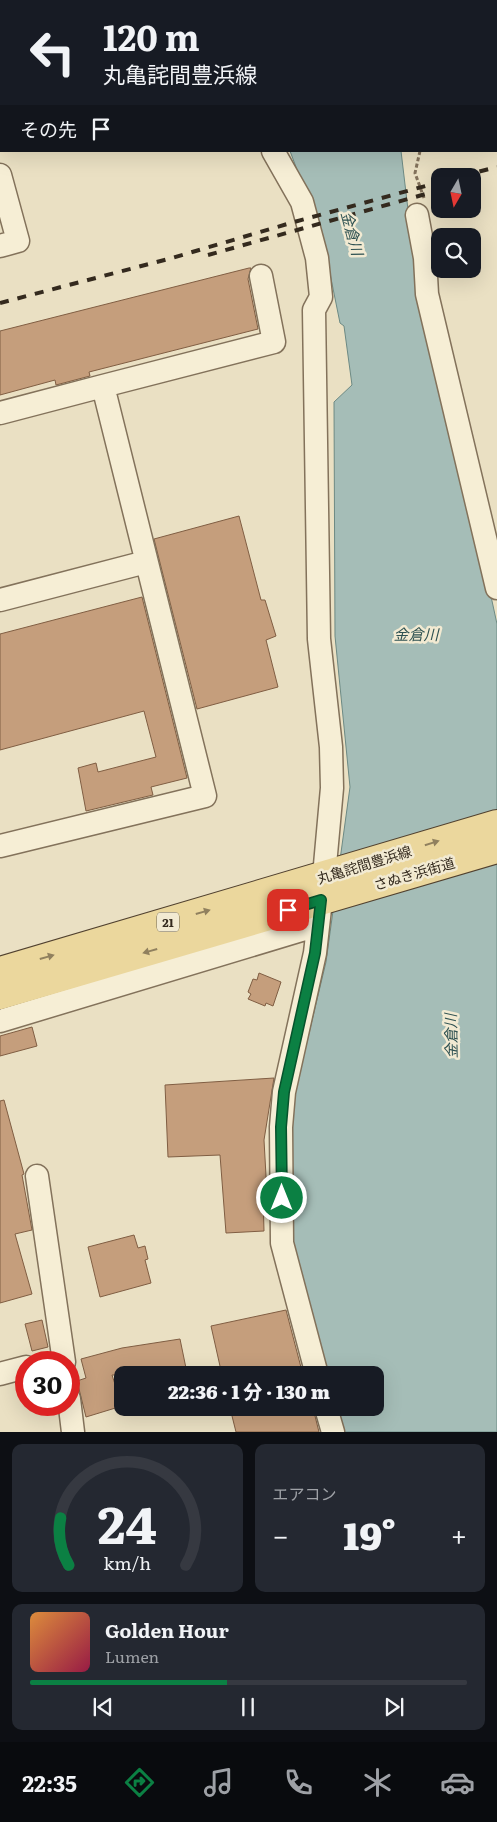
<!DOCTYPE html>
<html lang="ja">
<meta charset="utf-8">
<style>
:root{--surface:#171b24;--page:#242831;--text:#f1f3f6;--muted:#9ea1a6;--line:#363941;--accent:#0b8043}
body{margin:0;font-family:Literata,"Noto Sans JP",serif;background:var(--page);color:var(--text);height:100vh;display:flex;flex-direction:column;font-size:19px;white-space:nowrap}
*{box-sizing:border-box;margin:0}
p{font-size:16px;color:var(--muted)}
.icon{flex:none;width:28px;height:28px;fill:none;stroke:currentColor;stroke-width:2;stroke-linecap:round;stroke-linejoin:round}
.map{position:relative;height:1432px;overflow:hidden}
.drawer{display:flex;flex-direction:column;gap:12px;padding:12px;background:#0d0f14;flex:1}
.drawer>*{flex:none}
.guide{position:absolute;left:0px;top:0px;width:498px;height:152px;box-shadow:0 5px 20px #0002;background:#171b24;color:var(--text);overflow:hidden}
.needle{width:32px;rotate:189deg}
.controls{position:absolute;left:431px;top:168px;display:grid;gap:10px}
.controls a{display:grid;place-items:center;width:50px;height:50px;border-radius:10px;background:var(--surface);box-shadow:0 5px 20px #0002;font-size:25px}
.speed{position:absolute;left:15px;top:1351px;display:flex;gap:10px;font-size:25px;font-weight:700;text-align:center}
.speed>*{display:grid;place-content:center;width:65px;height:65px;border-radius:50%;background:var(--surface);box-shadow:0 5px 20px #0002;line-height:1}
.speed .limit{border:8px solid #d22;background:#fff;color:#111}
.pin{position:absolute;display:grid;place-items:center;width:42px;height:42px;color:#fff;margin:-21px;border-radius:10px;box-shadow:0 2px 8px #0006}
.me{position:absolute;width:55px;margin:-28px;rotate:0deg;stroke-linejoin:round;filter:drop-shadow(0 0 4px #0008)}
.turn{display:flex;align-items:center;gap:18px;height:105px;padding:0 20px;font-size:22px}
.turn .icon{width:65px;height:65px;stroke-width:2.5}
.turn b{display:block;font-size:35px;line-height:42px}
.then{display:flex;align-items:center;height:48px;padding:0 20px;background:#0003;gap:10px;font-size:19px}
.big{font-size:38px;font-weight:800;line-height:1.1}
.drawer .card{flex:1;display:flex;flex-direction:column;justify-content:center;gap:8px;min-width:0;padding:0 18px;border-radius:10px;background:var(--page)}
.drawer .dial{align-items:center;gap:0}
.dial svg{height:130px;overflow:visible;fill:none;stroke:var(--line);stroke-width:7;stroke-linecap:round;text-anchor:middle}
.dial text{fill:var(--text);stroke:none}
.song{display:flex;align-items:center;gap:15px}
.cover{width:60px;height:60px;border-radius:8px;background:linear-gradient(135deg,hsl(30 70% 55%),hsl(340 70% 35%))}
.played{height:5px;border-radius:2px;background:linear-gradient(90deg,var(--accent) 45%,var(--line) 45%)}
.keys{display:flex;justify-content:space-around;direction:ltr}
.heat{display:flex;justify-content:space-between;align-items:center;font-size:28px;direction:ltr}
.drawer .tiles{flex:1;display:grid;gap:12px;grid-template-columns:1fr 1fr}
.card:last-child{grid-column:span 2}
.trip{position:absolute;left:114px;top:1366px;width:270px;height:50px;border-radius:10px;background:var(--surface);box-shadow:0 5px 20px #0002;font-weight:800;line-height:50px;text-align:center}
.dock{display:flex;height:80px;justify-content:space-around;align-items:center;background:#090b0e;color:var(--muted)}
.dock .icon{width:35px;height:35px}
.dock .active{color:var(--accent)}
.dock b{font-size:22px;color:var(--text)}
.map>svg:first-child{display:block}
.water{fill:#a5bdb7;stroke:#6d8a84}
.building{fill:#c59e7c;stroke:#805e43}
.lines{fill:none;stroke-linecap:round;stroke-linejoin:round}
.minor-casing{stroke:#83725b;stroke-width:25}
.major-casing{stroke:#51412f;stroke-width:30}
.path{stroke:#83725b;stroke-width:3;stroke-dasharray:4 2.5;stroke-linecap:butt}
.minor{stroke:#f6eed5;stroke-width:22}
.major{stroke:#ebd79d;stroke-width:28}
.rail{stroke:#342a1e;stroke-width:4;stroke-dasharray:9 9;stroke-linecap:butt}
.oneway{fill:#90805e}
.route-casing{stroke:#07532c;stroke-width:12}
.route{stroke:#0b8043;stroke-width:9}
.labels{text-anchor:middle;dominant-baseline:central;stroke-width:5;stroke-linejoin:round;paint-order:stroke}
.shield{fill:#f2ead2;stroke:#6d6454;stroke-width:1}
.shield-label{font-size:12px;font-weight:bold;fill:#342a1e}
.street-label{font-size:14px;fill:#342a1e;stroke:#f2ead2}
.water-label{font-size:15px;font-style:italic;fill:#2f5252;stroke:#f2ead2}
</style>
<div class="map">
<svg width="497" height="1432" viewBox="0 0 497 1432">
<rect width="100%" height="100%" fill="#eae0c3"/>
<path class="water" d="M290 151H401L409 218 497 624V1432H343L336 1408H375V1375H327L293 1244 292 1104 326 962 350 787 335 636 334 402 352 385 344 326 340 323 323 239Z"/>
<path class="building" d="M249 268H251L248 279 258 329 89 372 90 376 56 385 55 380 0 395V331Z
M239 516 261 600H265L276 636 266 640 278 687 197 709 154 539Z
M142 597 187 778 151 787 153 795 86 811 78 768 96 763 98 772 156 757 144 711 0 750V634Z
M259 973 281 982 273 1006 266 1003 265 1006 248 999 251 994 248 992 253 979 257 980Z
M32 1027 37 1046 0 1056V1036Z
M274 1078 264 1140 267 1194H263L264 1231 226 1233 220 1155 168 1157 165 1085Z
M4 1100 24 1174 22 1175 32 1230 15 1234 32 1294 0 1303V1101Z
M134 1235 138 1248 145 1246 148 1259 145 1260 151 1283 100 1297 88 1247Z
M286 1310 303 1375H222L211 1326Z
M42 1320 48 1347 32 1351 25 1324Z
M180 1339 187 1373 175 1375H112L122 1406 86 1417 77 1381 86 1378 81 1359 122 1348Z
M230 1408H313L319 1432H236Z"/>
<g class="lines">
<g class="minor-casing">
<path id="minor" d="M206 0V1
M166 1 171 0
M0 46 1 45
M273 151 302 202 317 258 321 297 314 310 319 639 331 747 332 788 324 876
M0 175 18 241 0 246
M417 215 425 258 427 294 497 588
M103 386 274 342 261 276
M0 413 103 386 205 796 0 846
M0 600 146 562
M0 1021 318 925
M37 1176 64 1362
M0 1374 26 1367
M317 1375 282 1243 281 1127 284 1092 315 953 321 900
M69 1399 73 1432
M326 1408 333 1432"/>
</g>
<g class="major-casing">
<path id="major" d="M0 971 497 824
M0 995 497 849"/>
</g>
<path class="path" d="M387 0V1
M420 151 415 173 424 198"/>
<use href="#minor" class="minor"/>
<use href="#major" class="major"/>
<path class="rail" d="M462 176 497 167
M208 255 440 190
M0 303 172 258 294 222 440 182"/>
</g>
<defs><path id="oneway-solid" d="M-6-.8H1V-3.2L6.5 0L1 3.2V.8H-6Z" transform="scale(1.25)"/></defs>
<g class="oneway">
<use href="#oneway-solid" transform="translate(432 843) rotate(-17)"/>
<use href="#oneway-solid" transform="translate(203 912) rotate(-16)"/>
<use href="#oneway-solid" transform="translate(150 951) rotate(164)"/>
<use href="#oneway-solid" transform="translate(47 957) rotate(-16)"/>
</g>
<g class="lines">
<g class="route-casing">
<path id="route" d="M282 1198 281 1127 284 1092 315 953 321 900 288 910"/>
</g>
<use href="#route" class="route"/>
</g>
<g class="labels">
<rect class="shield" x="157" y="912.5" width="22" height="19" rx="4"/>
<g class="shield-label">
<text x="168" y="922">21</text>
</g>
<g class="street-label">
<text transform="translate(364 864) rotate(-17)">丸亀詫間豊浜線</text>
<text transform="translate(414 873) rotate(-16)">さぬき浜街道</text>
</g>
<g class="water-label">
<text transform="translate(353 233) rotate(75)">金倉川</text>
<text x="416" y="633">金倉川</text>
<text transform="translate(450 1036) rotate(-91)">金倉川</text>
</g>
</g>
</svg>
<div class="controls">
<a><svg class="needle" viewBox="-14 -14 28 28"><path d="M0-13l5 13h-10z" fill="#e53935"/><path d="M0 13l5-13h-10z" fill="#9ea1a6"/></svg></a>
<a><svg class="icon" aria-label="search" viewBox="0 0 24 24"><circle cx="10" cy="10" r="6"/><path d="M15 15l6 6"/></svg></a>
</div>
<div class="speed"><div class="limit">30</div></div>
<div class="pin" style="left:288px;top:910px;background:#d93025"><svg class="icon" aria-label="arrive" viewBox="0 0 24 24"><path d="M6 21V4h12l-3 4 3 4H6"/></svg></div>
<svg class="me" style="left:282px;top:1198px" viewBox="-20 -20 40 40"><circle r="17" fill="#0b8043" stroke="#fff" stroke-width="3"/><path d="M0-11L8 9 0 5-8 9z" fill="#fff"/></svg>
<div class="trip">22:36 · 1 分 · 130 m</div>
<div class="guide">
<div class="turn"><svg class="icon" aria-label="left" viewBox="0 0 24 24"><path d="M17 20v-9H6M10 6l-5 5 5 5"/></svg><div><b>120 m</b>丸亀詫間豊浜線</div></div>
<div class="then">その先<svg class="icon" aria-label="arrive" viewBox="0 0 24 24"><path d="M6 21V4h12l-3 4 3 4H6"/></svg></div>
</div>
</div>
<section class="drawer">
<div class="tiles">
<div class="card dial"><svg viewBox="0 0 100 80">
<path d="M14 69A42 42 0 1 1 86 69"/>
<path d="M14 69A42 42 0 0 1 9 40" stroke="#0b8043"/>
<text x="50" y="56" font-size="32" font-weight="700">24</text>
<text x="50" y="72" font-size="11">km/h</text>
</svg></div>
<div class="card"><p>エアコン</p>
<div class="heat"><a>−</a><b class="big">19°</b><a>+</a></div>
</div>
<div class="card">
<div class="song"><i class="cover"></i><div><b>Golden Hour</b><p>Lumen</p></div></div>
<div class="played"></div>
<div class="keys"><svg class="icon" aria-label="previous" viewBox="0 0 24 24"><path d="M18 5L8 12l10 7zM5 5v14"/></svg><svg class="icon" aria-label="pause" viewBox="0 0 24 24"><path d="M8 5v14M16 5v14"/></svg><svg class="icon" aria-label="next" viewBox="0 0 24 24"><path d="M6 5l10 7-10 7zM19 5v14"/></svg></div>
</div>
</div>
</section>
<nav class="dock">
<b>22:35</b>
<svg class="icon active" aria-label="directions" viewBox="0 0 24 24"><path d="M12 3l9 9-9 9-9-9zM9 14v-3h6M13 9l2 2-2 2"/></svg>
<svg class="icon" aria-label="music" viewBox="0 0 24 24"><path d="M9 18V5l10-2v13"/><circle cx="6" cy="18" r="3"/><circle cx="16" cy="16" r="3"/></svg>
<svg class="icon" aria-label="phone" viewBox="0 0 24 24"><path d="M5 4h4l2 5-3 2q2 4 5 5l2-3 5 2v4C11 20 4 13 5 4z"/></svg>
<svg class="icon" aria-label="climate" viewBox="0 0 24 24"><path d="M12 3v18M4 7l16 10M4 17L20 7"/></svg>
<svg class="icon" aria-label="car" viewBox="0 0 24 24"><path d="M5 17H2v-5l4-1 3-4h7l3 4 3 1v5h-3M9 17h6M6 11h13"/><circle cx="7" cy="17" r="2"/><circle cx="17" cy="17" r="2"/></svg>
</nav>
